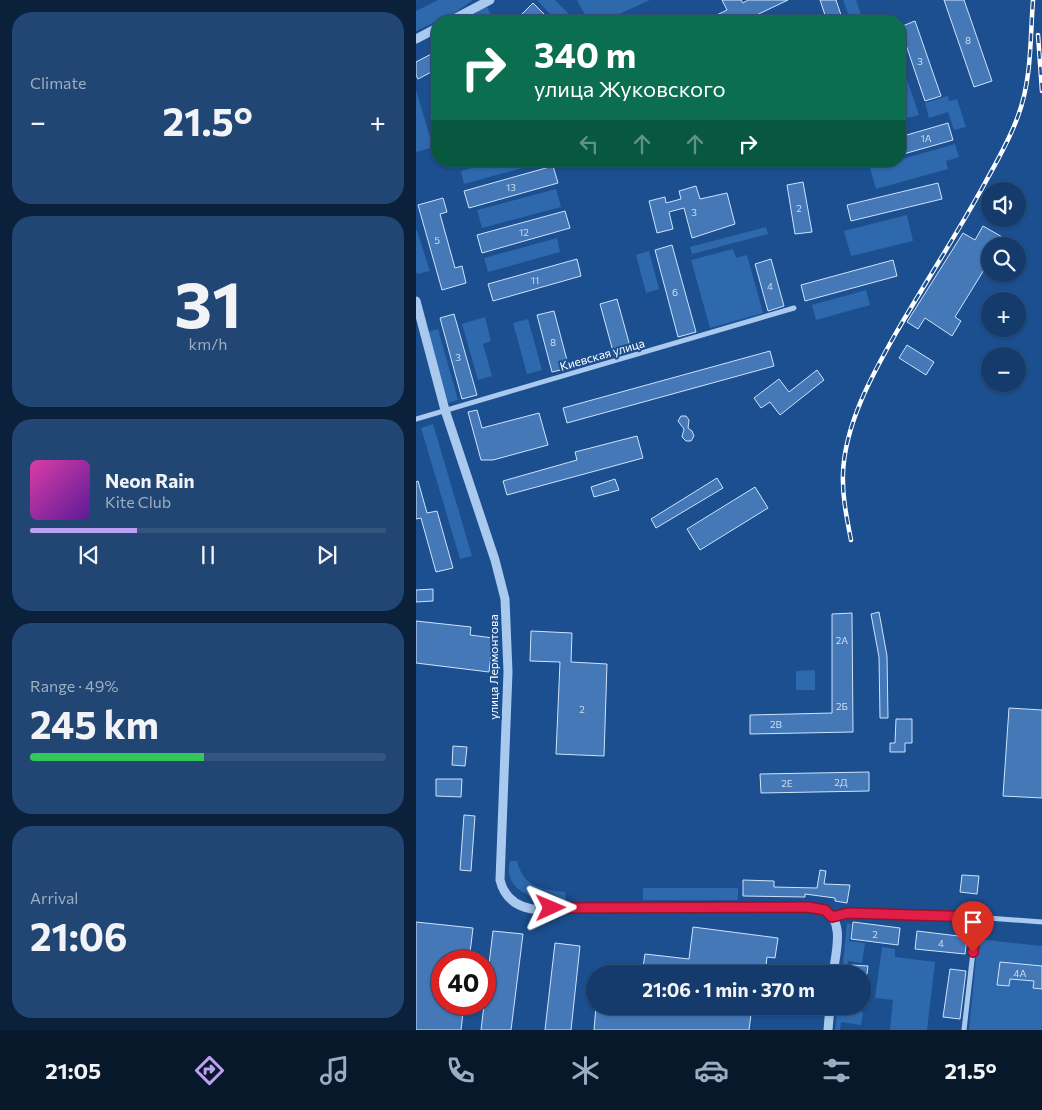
<!DOCTYPE html>
<meta charset="utf-8">
<style>
:root{--surface:#143b6b;--page:#214673;--text:#f1f3f6;--muted:#9dadc1;--line:#33557e;--accent:#bca0f2}
body{margin:0;font-family:Commissioner,sans-serif;background:var(--page);color:var(--text);height:100vh;display:flex;flex-direction:column;font-size:19px;white-space:nowrap}
*{box-sizing:border-box;margin:0}
p{font-size:16px;color:var(--muted)}
.icon{flex:none;width:28px;height:28px;fill:none;stroke:currentColor;stroke-width:2;stroke-linecap:round;stroke-linejoin:round}
.map{position:relative;flex:1;overflow:hidden}
.details{display:flex;flex-direction:column;gap:12px;padding:12px;background:#0b203b;width:416px}
.details>*{flex:none}
.hud{position:absolute;left:15px;top:15px;width:475px;height:152px;border-radius:20px;box-shadow:0 1px 4px #0004,0 0 0 1px var(--line);background:#0b6e4f;color:#fff;overflow:hidden}
.fabs{position:absolute;left:565px;top:182px;display:grid;gap:10px}
.fabs a{display:grid;place-items:center;width:45px;height:45px;border-radius:50%;background:var(--surface);box-shadow:0 1px 4px #0004,0 0 0 1px var(--line);font-size:25px}
.speed{position:absolute;left:15px;top:950px;display:flex;gap:10px;font-size:25px;font-weight:700;text-align:center}
.speed>*{display:grid;place-content:center;width:65px;height:65px;border-radius:50%;background:var(--surface);box-shadow:0 1px 4px #0004,0 0 0 1px var(--line);line-height:1}
.speed .limit{border:8px solid #d22;background:#fff;color:#111}
.pin{position:absolute;display:grid;place-items:center;width:42px;height:42px;color:#fff;margin:-51px -21px;border-radius:50% 50% 50% 0;rotate:-45deg;box-shadow:0 0 5px #0007}
.pin .icon{rotate:45deg}
.me{position:absolute;width:55px;margin:-28px;rotate:89deg;stroke-linejoin:round;filter:drop-shadow(0 0 4px #0008)}
.turn{display:flex;align-items:center;gap:18px;height:105px;padding:0 20px;font-size:22px}
.turn .icon{width:65px;height:65px;stroke-width:2.5}
.turn b{display:block;font-size:35px;line-height:42px}
.lanes{display:flex;align-items:center;height:48px;padding:0 20px;background:#0003;justify-content:center;gap:25px;direction:ltr}
.lanes .off{opacity:.35}
.big{font-size:38px;font-weight:700;line-height:1.1}
.details .tile{flex:1;display:flex;flex-direction:column;justify-content:center;gap:8px;min-width:0;padding:0 18px;border-radius:20px;background:var(--page)}
.details .dial{align-items:center;gap:0}
.dial b{font-size:65px;line-height:1}
.song{display:flex;align-items:center;gap:15px}
.cover{width:60px;height:60px;border-radius:8px;background:linear-gradient(135deg,hsl(320 70% 55%),hsl(270 70% 35%))}
.played{height:5px;border-radius:2px;background:linear-gradient(90deg,var(--accent) 30%,var(--line) 30%)}
.keys{display:flex;justify-content:space-around;direction:ltr}
.heat{display:flex;justify-content:space-between;align-items:center;font-size:28px;direction:ltr}
.charge{height:8px;border-radius:4px;background:linear-gradient(90deg,#34c759 49%,var(--line) 0)}
.trip{position:absolute;left:170px;top:965px;width:285px;height:50px;border-radius:25px;background:var(--surface);box-shadow:0 1px 4px #0004,0 0 0 1px var(--line);font-weight:700;line-height:50px;text-align:center}
.tabs{display:flex;height:80px;justify-content:space-around;align-items:center;background:#08182b;color:var(--muted)}
.tabs .icon{width:35px;height:35px}
.tabs .current{color:var(--accent)}
.tabs b{font-size:22px;color:var(--text)}
main{display:flex;flex:1;min-height:0}
.map>svg:first-child{display:block}
.green{fill:#2e69ad}
.building{fill:#4478b7;stroke:#cfe3fa}
.lines{fill:none;stroke-linecap:round;stroke-linejoin:round}
.minor{stroke:#a9c9ee;stroke-width:5}
.tertiary{stroke:#a9c9ee;stroke-width:9}
.rail-casing{stroke:#fff;stroke-width:4.5}
.rail{stroke:#1b4f8f;stroke-width:2.5;stroke-dasharray:8;stroke-linecap:butt}
.route-casing{stroke:#92132f;stroke-width:12}
.route{stroke:#e11d48;stroke-width:9}
.labels{text-anchor:middle;dominant-baseline:central;stroke-width:4;stroke-linejoin:round;paint-order:stroke}
.number-label{font-size:10px;fill:#d0dded}
.street-label{font-size:12px;fill:#fff;stroke:#1b4f8f}
</style>
<main>
<section class="details">
<div class="tile"><p>Climate</p>
<div class="heat"><a>−</a><b class="big">21.5°</b><a>+</a></div>
</div>
<div class="tile dial"><b>31</b><p>km/h</p></div>
<div class="tile">
<div class="song"><i class="cover"></i><div><b>Neon Rain</b><p>Kite Club</p></div></div>
<div class="played"></div>
<div class="keys"><svg class="icon" aria-label="previous" viewBox="0 0 24 24"><path d="M18 5L8 12l10 7zM5 5v14"/></svg><svg class="icon" aria-label="pause" viewBox="0 0 24 24"><path d="M8 5v14M16 5v14"/></svg><svg class="icon" aria-label="next" viewBox="0 0 24 24"><path d="M6 5l10 7-10 7zM19 5v14"/></svg></div>
</div>
<div class="tile"><p>Range · 49%</p><b class="big">245 km</b><div class="charge"></div></div>
<div class="tile"><p>Arrival</p><b class="big">21:06</b></div>
</section>
<div class="map">
<svg width="626" height="1030" viewBox="0 0 626 1030">
<rect width="100%" height="100%" fill="#1b4f8f"/>
<path class="green" d="M22 0H57L38 13 0 31V11Z
M121 0H139L160 21H141Z
M161 0H234L188 21H172Z
M427 0H440L447 21H435Z
M71 7 75 14 62 21H44Z
M484 59 503 115 484 120Z
M0 90 17 147 1 152 0 151Z
M532 96 533 101 541 99 550 127 538 130 532 112 513 118 509 103Z
M539 144 543 157 530 161 532 169 460 189 454 168Z
M79 161H128V162L48 184 45 171Z
M140 189 145 207 66 228 61 210Z
M491 215 497 241 435 256 428 231Z
M350 227 352 234 276 254 274 247Z
M0 228 14 271 1 274 0 270Z
M141 238 144 252 72 272 68 258Z
M317 249 320 258 331 255 347 313 294 328 275 260Z
M233 251 243 289 230 293 220 255Z
M450 290 454 305 400 320 396 305Z
M69 317 75 341 67 344 76 376 62 380 46 324Z
M112 319 126 370 111 374 97 323Z
M22 329 42 400 32 403 12 332Z
M17 424 56 556 44 559 5 428Z
M399 670V690H380V671Z
M94 861H101C108 888 125 889 149 892L150 899 146 902C123 901 86 893 94 861Z
M227 888H322V900H227Z
M431 923 435 924 433 941 449 943 446 963 432 961 431 974H426Z
M562 939 626 946V966L584 962 582 985 593 986 594 979 618 981 617 988 626 989V1030H553Z
M466 947 479 949V957L519 962 511 1030H474L477 1000 459 998Z
M422 1006H427V1010L447 1012 445 1025 425 1022 424 1030H419Z"/>
<path class="building" d="M306 0H325L327 3 332 0H372L328 21H288L311 10Z
M404 0H420L427 21H411Z
M528 0H548L576 81 558 87Z
M117 3 135 21H108L103 17Z
M499 21 525 96 509 101 484 27Z
M21 51V69L2 79 0 75V62Z
M532 123 537 140 484 155V137Z
M137 166 142 183 53 208 48 191Z
M387 182 396 232 379 234 371 185Z
M522 183 526 199 435 221 431 205Z
M280 186 284 199 311 193 319 224 276 238 268 208 253 212 257 229 241 233 233 201 249 197 250 203 265 199 263 191Z
M27 198 31 212 24 214 39 268 46 266 50 283 26 290 2 205Z
M149 211 154 228 66 253 61 235Z
M567 226 588 238 583 246H574V260L539 317 545 321 536 336 509 318 502 329 491 322 547 233 559 240Z
M256 245 280 332 262 337 239 250Z
M161 259 165 276 77 301 72 284Z
M355 259 368 306 352 311 339 264Z
M477 260 481 276 389 301 385 285Z
M201 299 215 350 198 355 184 304Z
M138 311 153 368 136 372 121 315Z
M38 314 61 395 46 399 24 318Z
M491 345 518 362 510 375 483 358Z
M354 351 358 366 151 423 147 408Z
M401 370 408 380 364 415 354 402 345 408 338 398 363 379 373 392Z
M61 410 66 428 123 413 132 445 77 460H65L52 412Z
M265 416H270L273 420 272 428 276 431 278 436 275 441H270L266 437 268 429 262 421Z
M221 436 227 458 91 495 87 481 161 460 159 452Z
M301 478 307 488 240 528 235 519Z
M199 479 203 490 178 497 175 487Z
M2 481 11 513 21 511 37 568 20 572 5 518 0 519V482Z
M339 487 352 508 284 550 271 529Z
M17 589V601L0 602V590Z
M463 612 471 656 472 718H464L463 657 455 614Z
M436 613 437 732 334 734V715L416 713V614Z
M0 621 55 627 54 635 77 638 73 672 0 663Z
M115 631 156 633 155 662 191 664 188 756 140 754 144 662 114 661Z
M593 708 626 710V798L587 796Z
M480 719H496V743H489V752H474V743H479Z
M37 746 51 747 49 766 36 765Z
M453 772V791L345 793 344 774Z
M20 779H46L45 797 20 796Z
M48 815 59 816 55 871 44 870Z
M404 870 410 871 408 884 434 885 431 903 419 901V898L389 894V897L327 896V880L358 881V887L401 888Z
M546 875 563 876 561 894 544 892Z
M0 922 57 928 53 961H26V1004H48L45 1030H0Z
M437 922 484 928 482 945 435 939Z
M277 927 362 938 359 958 351 957 349 974H226L229 954 273 959Z
M77 931 107 934 95 1030H65Z
M501 931 551 937 549 954 499 949Z
M139 943 164 946 155 1030H129Z
M584 962 626 966V989L617 988 618 981 594 979 593 986 581 985Z
M436 965 452 966 451 974H434Z
M534 969 550 971 544 1019 527 1017Z
M180 1006H336L333 1030H178Z"/>
<g class="lines">
<path class="minor" d="M0 419 378 308
M416 917 432 913 531 915 626 922
M548 1030 561 917"/>
<path class="tertiary" d="M34 21 74 0
M0 39 21 28
M0 301 29 410 79 560 89 599 92 672 84 880C88 897 100 906 116 909L392 907C397 908 403 908 408 910 430 920 419 956 417 974
M412 1030 414 1006"/>
<g class="rail-casing">
<path id="rail" d="M622 35 626 91
M435 540C431 519 426 496 427 473 429 424 456 375 480 333 509 283 541 234 569 183 581 161 594 139 602 116 616 78 614 39 617 0"/>
</g>
<use href="#rail" class="rail"/>
</g>
<g class="lines">
<g class="route-casing">
<path id="route" d="M135 908 392 907 409 910 416 917 432 913 561 917 557 952"/>
</g>
<use href="#route" class="route"/>
</g>
<g class="labels">
<g class="number-label">
<text x="552" y="40">8</text>
<text x="504" y="61">3</text>
<text x="510" y="138">1А</text>
<text x="95" y="187">13</text>
<text x="383" y="208">2</text>
<text x="278" y="212">3</text>
<text x="108" y="232">12</text>
<text x="21" y="240">5</text>
<text x="119" y="280">11</text>
<text x="354" y="286">4</text>
<text x="259" y="292">6</text>
<text x="137" y="342">8</text>
<text x="42" y="357">3</text>
<text x="426" y="640">2А</text>
<text x="426" y="706">2Б</text>
<text x="166" y="709">2</text>
<text x="360" y="724">2В</text>
<text x="425" y="782">2Д</text>
<text x="371" y="783">2Е</text>
<text x="459" y="934">2</text>
<text x="525" y="943">4</text>
<text x="604" y="973">4А</text>
</g>
<g class="street-label">
<text transform="translate(186 354) rotate(-16)">Киевская улица</text>
<text transform="translate(77 667) rotate(-90)">улица Лермонтова</text>
</g>
</g>
</svg>
<div class="fabs">
<a><svg class="icon" aria-label="sound" viewBox="0 0 24 24"><path d="M4 9h4l5-4v14l-5-4H4zM17 9q2 3 0 6"/></svg></a>
<a><svg class="icon" aria-label="search" viewBox="0 0 24 24"><circle cx="10" cy="10" r="6"/><path d="M15 15l6 6"/></svg></a>
<a>+</a>
<a>−</a>
</div>
<div class="speed"><div class="limit">40</div></div>
<div class="pin" style="left:557px;top:952px;background:#d93025"><svg class="icon" aria-label="arrive" viewBox="0 0 24 24"><path d="M6 21V4h12l-3 4 3 4H6"/></svg></div>
<svg class="me" style="left:135px;top:908px" viewBox="-20 -20 40 40"><path d="M0-17L14 15 0 8-14 15z" fill="#e11d48" stroke="#fff" stroke-width="4"/></svg>
<div class="trip">21:06 · 1 min · 370 m</div>
<div class="hud">
<div class="turn"><svg class="icon" aria-label="right" viewBox="0 0 24 24"><path d="M7 20v-9h11M14 6l5 5-5 5"/></svg><div><b>340 m</b>улица Жуковского</div></div>
<div class="lanes"><svg class="icon off" aria-label="left" viewBox="0 0 24 24"><path d="M17 20v-9H6M10 6l-5 5 5 5"/></svg><svg class="icon off" aria-label="ahead" viewBox="0 0 24 24"><path d="M12 20V5M6 11l6-6 6 6"/></svg><svg class="icon off" aria-label="ahead" viewBox="0 0 24 24"><path d="M12 20V5M6 11l6-6 6 6"/></svg><svg class="icon" aria-label="right" viewBox="0 0 24 24"><path d="M7 20v-9h11M14 6l5 5-5 5"/></svg></div>
</div>
</div>
</main>
<nav class="tabs">
<b>21:05</b>
<svg class="icon current" aria-label="directions" viewBox="0 0 24 24"><path d="M12 3l9 9-9 9-9-9zM9 14v-3h6M13 9l2 2-2 2"/></svg>
<svg class="icon" aria-label="music" viewBox="0 0 24 24"><path d="M9 18V5l10-2v13"/><circle cx="6" cy="18" r="3"/><circle cx="16" cy="16" r="3"/></svg>
<svg class="icon" aria-label="phone" viewBox="0 0 24 24"><path d="M5 4h4l2 5-3 2q2 4 5 5l2-3 5 2v4C11 20 4 13 5 4z"/></svg>
<svg class="icon" aria-label="climate" viewBox="0 0 24 24"><path d="M12 3v18M4 7l16 10M4 17L20 7"/></svg>
<svg class="icon" aria-label="car" viewBox="0 0 24 24"><path d="M5 17H2v-5l4-1 3-4h7l3 4 3 1v5h-3M9 17h6M6 11h13"/><circle cx="7" cy="17" r="2"/><circle cx="17" cy="17" r="2"/></svg>
<svg class="icon" aria-label="filters" viewBox="0 0 24 24"><path d="M4 7h16M4 17h16"/><circle cx="9" cy="7" r="2"/><circle cx="15" cy="17" r="2"/></svg>
<b>21.5°</b>
</nav>
